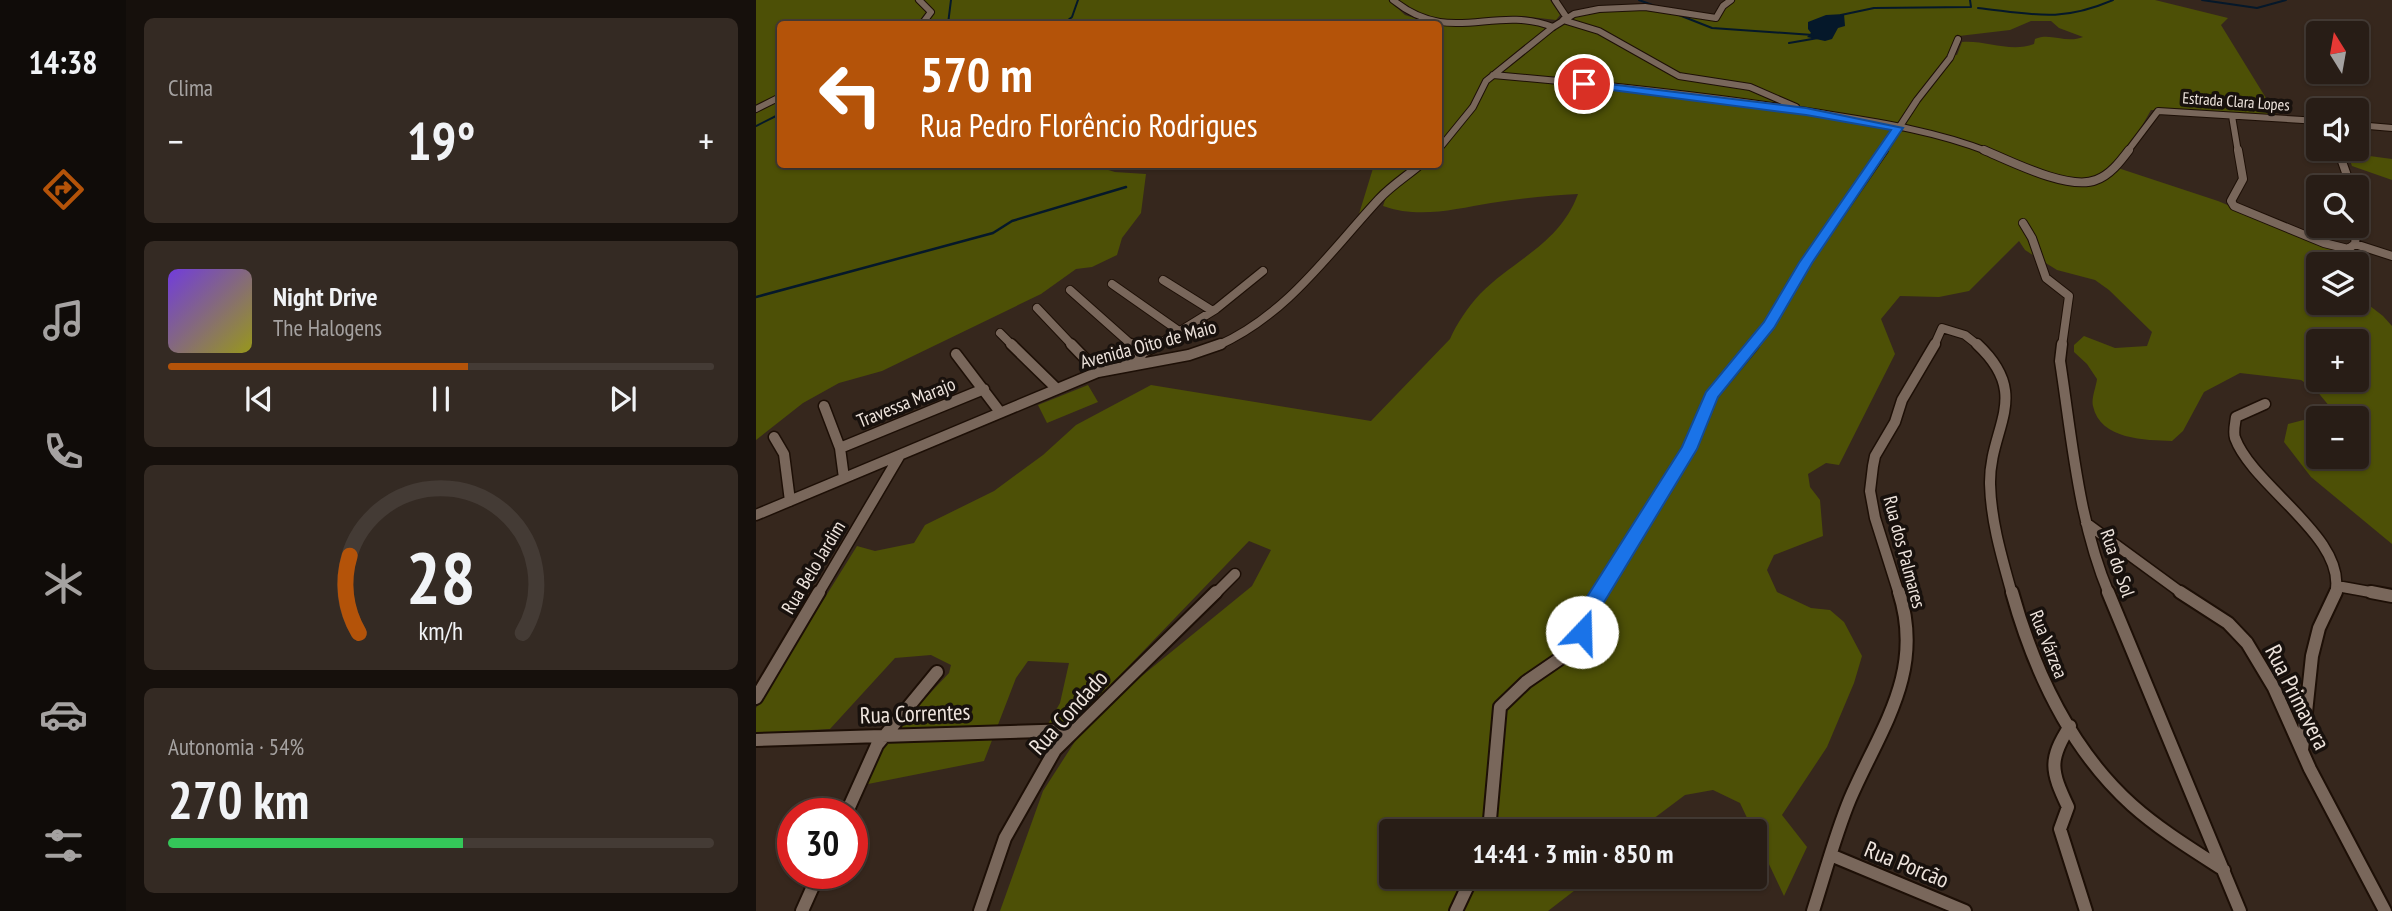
<!DOCTYPE html>
<html lang="pt">
<meta charset="utf-8">
<style>
:root{--surface:#281d16;--page:#342a23;--text:#f1f3f6;--muted:#a5a2a1;--line:#443b35;--accent:#b45309}
body{margin:0;font-family:"PT Sans Narrow",sans-serif;background:var(--page);color:var(--text);height:100vh;display:flex;flex-direction:column;font-size:26px;white-space:nowrap}
*{box-sizing:border-box;margin:0}
p{font-size:23px;color:var(--muted)}
.icon{flex:none;width:38px;height:38px;fill:none;stroke:currentColor;stroke-width:2;stroke-linecap:round;stroke-linejoin:round}
.map{position:relative;flex:1;overflow:hidden}
.sheet{display:flex;flex-direction:column;gap:18px;padding:18px;background:#16100c;width:630px}
.sheet>*{flex:none}
.banner{position:absolute;left:21px;top:21px;width:665px;height:147px;border-radius:7px;box-shadow:0 2px 5px #0004,0 0 0 2px var(--line);background:#b45309;color:#fff;overflow:hidden}
.needle{width:46px;rotate:349deg}
.buttons{position:absolute;left:1550px;top:21px;display:grid;gap:14px}
.buttons a{display:grid;place-items:center;width:63px;height:63px;border-radius:7px;background:var(--surface);box-shadow:0 2px 5px #0004,0 0 0 2px var(--line);font-size:35px}
.speed{position:absolute;left:21px;top:798px;display:flex;gap:14px;font-size:35px;font-weight:700;text-align:center}
.speed>*{display:grid;place-content:center;width:91px;height:91px;border-radius:50%;background:var(--surface);box-shadow:0 2px 5px #0004,0 0 0 2px var(--line);line-height:1}
.speed .limit{border:10px solid #d22;background:#fff;color:#111}
.pin{position:absolute;display:grid;place-items:center;width:60px;height:60px;color:#fff;margin:-30px;border:4px solid #fff;border-radius:50%;box-shadow:0 2px 7px #0007}
.me{position:absolute;width:77px;margin:-38px;rotate:21deg;stroke-linejoin:round;filter:drop-shadow(0 0 5px #0008)}
.turn{display:flex;align-items:center;gap:24px;height:147px;padding:0 28px;font-size:32px}
.turn .icon{width:91px;height:91px;stroke-width:2.5}
.turn b{display:block;font-size:49px;line-height:60px}
.big{font-size:52px;font-weight:600;line-height:1.1}
.sheet .widget{flex:1;display:flex;flex-direction:column;justify-content:center;gap:10px;min-width:0;padding:0 24px;border-radius:10px;background:var(--page)}
.sheet .dial{align-items:center;gap:0}
.dial svg{height:182px;overflow:visible;fill:none;stroke:var(--line);stroke-width:7;stroke-linecap:round;text-anchor:middle}
.dial text{fill:var(--text);stroke:none}
.song{display:flex;align-items:center;gap:21px}
.cover{width:84px;height:84px;border-radius:10px;background:linear-gradient(135deg,hsl(260 70% 55%),hsl(60 70% 35%))}
.played{height:7px;border-radius:4px;background:linear-gradient(90deg,var(--accent) 55%,var(--line) 55%)}
.keys{display:flex;justify-content:space-around;direction:ltr}
.heat{display:flex;justify-content:space-between;align-items:center;font-size:38px;direction:ltr}
.charge{height:10px;border-radius:5px;background:linear-gradient(90deg,#34c759 54%,var(--line) 0)}
.trip{position:absolute;left:623px;top:819px;width:388px;height:70px;border-radius:7px;background:var(--surface);box-shadow:0 2px 5px #0004,0 0 0 2px var(--line);font-weight:600;line-height:70px;text-align:center}
main{display:flex;flex:1;min-height:0}
.tabs{display:flex;flex-direction:column;width:126px;justify-content:space-around;align-items:center;background:#100c09;color:var(--muted)}
.tabs .icon{width:49px;height:49px}
.tabs .active{color:var(--accent)}
.tabs b{font-size:32px;color:var(--text)}
.map>svg:first-child{display:block}
.green{fill:#4d5006;fill-rule:evenodd}
.water{fill:#05182a}
.lines{fill:none;stroke-linecap:round;stroke-linejoin:round}
.stream-far1{stroke:#05182a;stroke-width:2}
.stream{stroke:#05182a;stroke-width:2.5}
.minor-far3-casing{stroke:#1d0f06;stroke-width:8}
.minor-far2-casing{stroke:#1d0f06;stroke-width:10}
.minor-far1-casing{stroke:#1d0f06;stroke-width:13}
.minor-casing{stroke:#1d0f06;stroke-width:16}
.minor-far3{stroke:#79675b;stroke-width:6}
.minor-far2{stroke:#79675b;stroke-width:8}
.minor-far1{stroke:#79675b;stroke-width:10}
.minor{stroke:#79675b;stroke-width:12}
.route{fill:#1a73e8;stroke:#114b97;stroke-width:2}
.labels{text-anchor:middle;dominant-baseline:central;stroke-width:7;stroke-linejoin:round;paint-order:stroke}
.far-street-label{font-size:16px;fill:#eee4dd;stroke:#18110d}
.street-label{font-size:19px;fill:#eee4dd;stroke:#18110d}
.near-street-label{font-size:23px;fill:#eee4dd;stroke:#18110d}
</style>
<main>
<nav class="tabs">
<b>14:38</b>
<svg class="icon active" aria-label="directions" viewBox="0 0 24 24"><path d="M12 3l9 9-9 9-9-9zM9 14v-3h6M13 9l2 2-2 2"/></svg>
<svg class="icon" aria-label="music" viewBox="0 0 24 24"><path d="M9 18V5l10-2v13"/><circle cx="6" cy="18" r="3"/><circle cx="16" cy="16" r="3"/></svg>
<svg class="icon" aria-label="phone" viewBox="0 0 24 24"><path d="M5 4h4l2 5-3 2q2 4 5 5l2-3 5 2v4C11 20 4 13 5 4z"/></svg>
<svg class="icon" aria-label="climate" viewBox="0 0 24 24"><path d="M12 3v18M4 7l16 10M4 17L20 7"/></svg>
<svg class="icon" aria-label="car" viewBox="0 0 24 24"><path d="M5 17H2v-5l4-1 3-4h7l3 4 3 1v5h-3M9 17h6M6 11h13"/><circle cx="7" cy="17" r="2"/><circle cx="17" cy="17" r="2"/></svg>
<svg class="icon" aria-label="filters" viewBox="0 0 24 24"><path d="M4 7h16M4 17h16"/><circle cx="9" cy="7" r="2"/><circle cx="15" cy="17" r="2"/></svg>
</nav>
<section class="sheet">
<div class="widget"><p>Clima</p>
<div class="heat"><a>−</a><b class="big">19°</b><a>+</a></div>
</div>
<div class="widget">
<div class="song"><i class="cover"></i><div><b>Night Drive</b><p>The Halogens</p></div></div>
<div class="played"></div>
<div class="keys"><svg class="icon" aria-label="previous" viewBox="0 0 24 24"><path d="M18 5L8 12l10 7zM5 5v14"/></svg><svg class="icon" aria-label="pause" viewBox="0 0 24 24"><path d="M8 5v14M16 5v14"/></svg><svg class="icon" aria-label="next" viewBox="0 0 24 24"><path d="M6 5l10 7-10 7zM19 5v14"/></svg></div>
</div>
<div class="widget dial"><svg viewBox="0 0 100 80">
<path d="M14 69A42 42 0 1 1 86 69"/>
<path d="M14 69A42 42 0 0 1 10 35" stroke="#b45309"/>
<text x="50" y="56" font-size="32" font-weight="700">28</text>
<text x="50" y="72" font-size="11">km/h</text>
</svg></div>
<div class="widget"><p>Autonomia · 54%</p><b class="big">270 km</b><div class="charge"></div></div>
</section>
<div class="map">
<svg width="1636" height="911" viewBox="0 0 1636 911">
<rect width="100%" height="100%" fill="#36271d"/>
<path class="green" d="M0 0H633L649 15 674 23 761 19 791 28 818 21 817 18C857 0 916 15 958 20L973 0H1399L1472 18 1465 25 1521 116 1395 110 1362 168 1462 201 1584 252 1601 262 1596 264H1563V303H1601V296L1627 316 1636 326V544L1555 477 1528 442 1532 424 1563 416 1574 407 1560 390 1545 380 1484 373 1448 392 1427 431 1416 441C1390 440 1344 440 1337 406 1335 399 1340 387 1341 379L1331 364 1318 352V345L1328 336 1359 348 1391 346 1396 332 1353 290 1339 280 1301 270 1269 250 1263 241 1213 291 1183 297 1144 296 1125 319 1139 354 1083 465 1070 463 1052 474 1054 487 1064 500 1067 536 1018 555 1011 570 1021 592 1055 608 1074 610 1088 622 1106 656 1098 683 1071 747 1026 815 1051 847 1028 896 984 803 957 790 929 795 881 831H635V877H836L792 911H244L287 791 325 732 360 697 496 586 515 550 493 541 318 723 292 724 304 703 313 663 272 661 260 678 228 761 107 785 126 744 193 673 195 665 175 655 139 658 74 729 0 733V708L101 546 119 551 158 543 169 525 238 491 287 455 320 425 395 385 615 421 694 339C701 323 712 307 724 294 758 259 803 245 822 194 794 195 763 199 735 203 699 209 663 219 627 206L634 185 603 214 618 165 682 164V24H24V99L0 105ZM1275 21H1295L1303 28 1327 37C1310 44 1294 32 1279 39L1278 44C1254 53 1230 40 1206 42L1201 55 1192 53 1198 40 1203 36 1254 30ZM1563 341H1601V380H1563ZM1563 418H1601V457H1563Z
M641 0H794L804 15 800 20 766 16 703 21 669 19Z
M24 100V164L336 165 359 172 390 174 385 213 366 238 361 255 336 267 320 269 285 294 126 371 83 383 47 403 0 440V113Z
M1591 153 1636 159V180L1596 166Z
M332 385 342 402 291 423 282 405Z"/>
<path class="water" d="M1088 14 1089 26 1082 28 1076 39 1069 41 1051 37 1055 33 1052 29V22L1070 15Z"/>
<g class="lines">
<path class="stream-far1" d="M883 0 899 6
M1446 0 1501 8 1530 0
M1222 8C1276 14 1304 23 1357 0
M923 15 956 28 1057 35
M1085 15 1118 8 1215 7 1214 0
M192 24 195 0
M307 24 316 17 322 0
M1033 43 1062 38
M0 126 24 114"/>
<path class="stream" d="M0 297 237 233 256 221 370 187"/>
<g class="minor-far3-casing">
<path id="minor-far3" d="M163 0 175 12 166 24
M637 0C695 47 736 4 797 27
M799 0 811 18
M807 20 843 31 923 76 994 87 1040 107
M737 75C842 84 946 95 1051 111 1112 121 1175 129 1233 152
M0 109 24 97
M1476 116 1482 152
M1601 125 1636 128
M1581 149 1582 152
M682 150 717 107 730 81 797 27 818 14 843 9 889 7 960 18 967 6 975 0
M1127 152 1161 100 1194 58 1202 39
M1371 152 1402 111 1563 121"/>
</g>
<g class="minor-far2-casing">
<path id="minor-far2" d="M1228 150C1254 161 1313 191 1340 180 1354 175 1364 162 1373 150
M1482 150 1487 179 1475 201 1478 206 1568 243 1592 249 1599 244 1601 226
M1582 150 1595 187
M1267 223 1276 238 1290 278 1313 296 1306 346
M1599 244 1636 256
M407 280 455 310
M356 284 423 331
M314 290 377 346
M281 308 317 346
M244 333 257 346
M400 346 460 309 507 271
M461 346C531 315 573 253 623 199 636 185 651 176 665 164
M997 346 1014 325 1050 263 1128 150
M1178 346 1186 328 1209 335 1223 346"/>
</g>
<g class="minor-far1-casing">
<path id="minor-far1" d="M255 344 301 389
M315 344 342 372
M375 344 386 354
M1221 344C1277 396 1233 427 1234 484 1235 522 1246 558 1256 594
M1306 344 1304 361C1316 439 1322 520 1353 594
M200 354 244 412
M370 361 403 344
M1509 404 1480 417C1479 424 1477 432 1479 438 1497 487 1593 539 1579 594
M68 406 84 448 88 478
M18 437 28 454 34 501
M84 448 228 389
M0 515 342 372 433 355 465 344
M1330 523 1427 594
M1581 586 1625 594
M62 594 144 455
M459 594 479 574
M842 594 933 448 955 396 998 344
M1143 594 1119 518 1114 491 1117 466 1119 456 1139 422 1146 400 1179 344"/>
</g>
<g class="minor-casing">
<path id="minor" d="M1256 592C1278 671 1315 750 1376 805 1404 830 1437 850 1468 870
M1352 592 1484 911
M1424 592 1472 623 1491 643 1518 688 1554 769 1629 911
M1615 592 1636 596
M0 698 63 592
M1314 726C1292 760 1295 771 1312 807L1304 829 1330 911
M0 740 319 730
M1546 750 1556 656 1563 628 1580 592
M90 814 121 745 181 672
M733 831 744 707 770 682 821 647 835 606 844 592
M1077 856 1209 911
M46 911 63 873
M224 911 249 838 299 750 460 592
M700 911 716 877
M1057 911C1069 874 1079 835 1094 799 1124 729 1169 673 1143 592"/>
</g>
<use href="#minor-far3" class="minor-far3"/>
<use href="#minor-far2" class="minor-far2"/>
<use href="#minor-far1" class="minor-far1"/>
<use href="#minor" class="minor"/>
</g>
<path class="route" d="M828 81 1050 108 1147 128 1056 263 1018 328 962 397 941 449 844 609 833 638 826 641 820 638 817 632 829 600 926 447 950 392 1008 322 1043 263 1135 130 1050 115 825 86 823 84Z"/>
<g class="labels">
<g class="far-street-label">
<text transform="translate(1480 101) rotate(4)">Estrada Clara Lopes</text>
</g>
<g class="street-label">
<text transform="translate(392 344) rotate(-15)">Avenida Oito de Maio</text>
<text transform="translate(150 402) rotate(-22)">Travessa Marajo</text>
<text transform="translate(1149 552) rotate(75)">Rua dos Palmares</text>
<text transform="translate(1362 563) rotate(71)">Rua do Sol</text>
<text transform="translate(57 567) rotate(-59)">Rua Belo Jardim</text>
<text transform="translate(1293 644) rotate(68)">Rua Várzea</text>
</g>
<g class="near-street-label">
<text transform="translate(1542 697) rotate(63)">Rua Primavera</text>
<text transform="translate(312 712) rotate(-48)">Rua Condado</text>
<text transform="translate(159 713) rotate(-2)">Rua Correntes</text>
<text transform="translate(1151 864) rotate(22)">Rua Porcão</text>
</g>
</g>
</svg>
<div class="buttons">
<a><svg class="needle" viewBox="-14 -14 28 28"><path d="M0-13l5 13h-10z" fill="#e53935"/><path d="M0 13l5-13h-10z" fill="#a5a2a1"/></svg></a>
<a><svg class="icon" aria-label="sound" viewBox="0 0 24 24"><path d="M4 9h4l5-4v14l-5-4H4zM17 9q2 3 0 6"/></svg></a>
<a><svg class="icon" aria-label="search" viewBox="0 0 24 24"><circle cx="10" cy="10" r="6"/><path d="M15 15l6 6"/></svg></a>
<a><svg class="icon" aria-label="layers" viewBox="0 0 24 24"><path d="M12 4l9 5-9 5-9-5zM3 14l9 5 9-5"/></svg></a>
<a>+</a>
<a>−</a>
</div>
<div class="speed"><div class="limit">30</div></div>
<div class="pin" style="left:828px;top:84px;background:#d93025"><svg class="icon" aria-label="arrive" viewBox="0 0 24 24"><path d="M6 21V4h12l-3 4 3 4H6"/></svg></div>
<svg class="me" style="left:826px;top:632px" viewBox="-20 -20 40 40"><circle r="19" fill="#fff"/><path d="M0-13L10 11 0 6-10 11z" fill="#1a73e8"/></svg>
<div class="trip">14:41 · 3 min · 850 m</div>
<div class="banner">
<div class="turn"><svg class="icon" aria-label="left" viewBox="0 0 24 24"><path d="M17 20v-9H6M10 6l-5 5 5 5"/></svg><div><b>570 m</b>Rua Pedro Florêncio Rodrigues</div></div>
</div>
</div>
</main>
